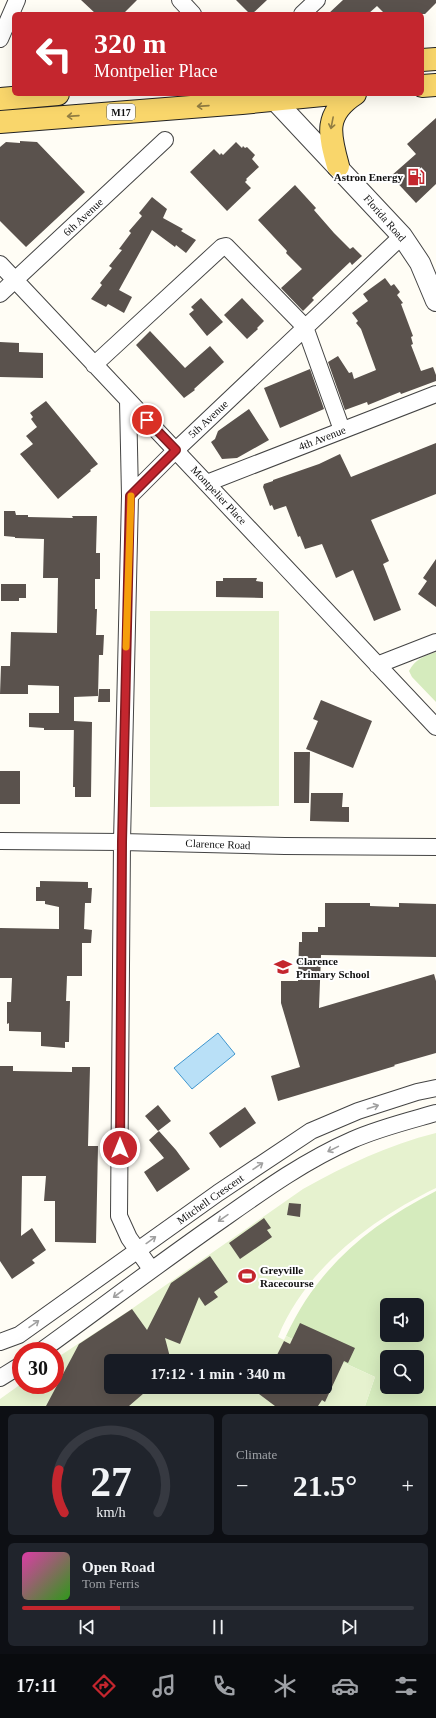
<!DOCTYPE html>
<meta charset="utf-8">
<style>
:root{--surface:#171b24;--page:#20242c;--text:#f1f3f6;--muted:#9ea1a6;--line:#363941;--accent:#c4262e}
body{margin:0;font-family:"Times New Roman",serif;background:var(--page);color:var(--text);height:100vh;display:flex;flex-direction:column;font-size:15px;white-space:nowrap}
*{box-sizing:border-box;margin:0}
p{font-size:13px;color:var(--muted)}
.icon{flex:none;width:22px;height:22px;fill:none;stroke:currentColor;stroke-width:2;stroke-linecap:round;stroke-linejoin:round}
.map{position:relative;height:1406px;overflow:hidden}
.panel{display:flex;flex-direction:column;gap:8px;padding:8px;background:#0d0f14;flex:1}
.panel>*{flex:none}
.guide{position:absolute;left:12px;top:12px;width:412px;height:84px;border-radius:6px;box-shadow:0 4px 16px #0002;background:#c4262e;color:#fff;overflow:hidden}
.controls{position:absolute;left:380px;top:1298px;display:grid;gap:8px}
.controls a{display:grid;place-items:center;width:44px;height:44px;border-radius:6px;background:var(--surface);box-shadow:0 4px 16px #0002;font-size:20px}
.speed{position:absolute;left:12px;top:1342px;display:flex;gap:8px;font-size:20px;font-weight:700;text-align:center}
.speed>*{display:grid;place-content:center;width:52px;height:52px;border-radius:50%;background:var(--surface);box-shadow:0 4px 16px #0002;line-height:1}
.speed .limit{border:6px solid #d22;background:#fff;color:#111}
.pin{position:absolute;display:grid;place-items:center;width:34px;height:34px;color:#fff;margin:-17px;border:2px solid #fff;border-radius:50%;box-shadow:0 1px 4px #0007}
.me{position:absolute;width:44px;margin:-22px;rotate:0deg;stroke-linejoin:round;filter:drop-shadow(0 0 3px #0008)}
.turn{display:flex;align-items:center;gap:14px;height:84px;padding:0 16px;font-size:18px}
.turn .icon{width:52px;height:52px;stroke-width:2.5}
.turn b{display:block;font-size:28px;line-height:34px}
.big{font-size:30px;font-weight:700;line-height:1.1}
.panel .widget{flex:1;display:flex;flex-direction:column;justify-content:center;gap:6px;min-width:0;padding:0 14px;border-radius:6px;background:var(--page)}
.panel .dial{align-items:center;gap:0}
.dial svg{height:104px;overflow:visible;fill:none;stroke:var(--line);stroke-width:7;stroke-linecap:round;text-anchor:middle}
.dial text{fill:var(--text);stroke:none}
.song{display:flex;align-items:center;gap:12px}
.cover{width:48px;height:48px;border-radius:6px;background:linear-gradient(135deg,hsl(320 70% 55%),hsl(110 70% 35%))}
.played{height:4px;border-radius:2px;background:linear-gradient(90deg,var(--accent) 25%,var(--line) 25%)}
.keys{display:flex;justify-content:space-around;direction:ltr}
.heat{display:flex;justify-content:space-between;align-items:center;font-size:22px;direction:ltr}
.panel .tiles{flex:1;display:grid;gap:8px;grid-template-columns:1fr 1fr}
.widget:last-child{grid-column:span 2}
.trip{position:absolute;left:104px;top:1354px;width:228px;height:40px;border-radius:6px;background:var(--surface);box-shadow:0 4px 16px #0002;font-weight:700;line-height:40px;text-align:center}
.tab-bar{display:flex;height:64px;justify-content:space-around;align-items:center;background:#090b0e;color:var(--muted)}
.tab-bar .icon{width:28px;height:28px}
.tab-bar .current{color:var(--accent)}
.tab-bar b{font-size:18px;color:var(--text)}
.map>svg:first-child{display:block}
.green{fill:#d5ebbd;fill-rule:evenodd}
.pitch{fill:#e6f2cf;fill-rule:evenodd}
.water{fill:#b9e0f7;stroke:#3f96cf}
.building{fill:#5a524d}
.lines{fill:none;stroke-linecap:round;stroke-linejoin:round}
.minor-casing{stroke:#444;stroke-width:18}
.tertiary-casing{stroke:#444;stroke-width:22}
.primary-casing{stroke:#222;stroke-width:24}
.minor{stroke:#fff;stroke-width:16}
.tertiary{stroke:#fff;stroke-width:20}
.primary{stroke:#f9d66b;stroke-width:22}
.oneway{stroke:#917d42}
.oneway2{stroke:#a0a0a0}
.route-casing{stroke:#7f191e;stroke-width:10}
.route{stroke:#c4262e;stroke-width:7}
.slow{stroke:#f59e0b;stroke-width:7}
.labels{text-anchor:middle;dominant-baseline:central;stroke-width:4;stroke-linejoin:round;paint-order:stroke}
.shield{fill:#fff;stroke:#585858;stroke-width:1}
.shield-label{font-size:10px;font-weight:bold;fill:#111}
.poi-label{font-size:11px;font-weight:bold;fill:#111;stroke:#fff;text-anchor:start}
.street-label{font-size:11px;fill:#111;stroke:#fff}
</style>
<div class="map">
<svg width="436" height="1406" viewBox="0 0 436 1406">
<rect width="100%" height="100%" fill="#fffdf5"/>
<path class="green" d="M436 652V702L412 677 409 671C415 659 425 656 436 652Z
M436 1191V1406H365L375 1377 286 1336C318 1267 369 1225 436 1191ZM387 1305H417V1335H387ZM387 1357H417V1387H387Z"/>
<path class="pitch" d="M150 611H279V806L150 807Z
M436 1133V1188C372 1219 305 1269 278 1337L284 1340 286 1336 375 1377 365 1406H0V1399L21 1384V1385H55V1359L133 1308 303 1189C346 1165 388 1145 436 1133ZM111 1361H325V1387H111Z"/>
<path class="water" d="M218 1033 235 1054 192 1089 174 1068Z"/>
<path class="building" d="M81 0H137L123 14H96Z
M236 0H267L252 14H250Z
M343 0H436V3L425 14H385L377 6 368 14H328Z
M436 118V184L416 203 391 176 416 154 407 144Z
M20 141 37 142 85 192 26 247 0 221V147L6 142 20 143Z
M236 142 242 148 243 146 245 148 247 147 255 155 252 159 259 167 246 179 247 180 245 182 251 188 227 211 190 172 214 149 220 155 221 153 223 155Z
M295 185 316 208 314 210 334 233 350 249 353 247 362 256 352 265 350 262 312 298 314 300 303 311 281 288 302 269 286 253 287 251 258 220Z
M152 197 167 209 163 218 183 229 181 231 196 240 186 253 176 245 175 247 152 230 119 290 132 297 124 313 108 304 106 307 91 299 102 285 100 283 112 268 109 266 122 250 119 249 131 233 129 231 142 216 139 213Z
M385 278 391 286 394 284 400 292 397 295 403 303 401 304 413 336 411 337 413 344 411 345 421 371 433 367 436 375V381L401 394 400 392 368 405 367 402 345 410 328 362 338 356 349 373 352 372 354 379 376 370 361 329 356 323 358 321 352 313 368 301 363 294Z
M201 298 223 322 207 336 189 314 194 310 191 307Z
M242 298 264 321 257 328 258 329 247 339 224 315Z
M150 331 185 368 210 346 224 362 194 389 195 390 184 398 136 345Z
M0 342 19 343V352L43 353V378L0 377Z
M310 369 324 409 280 428 264 388Z
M46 401 98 464 90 470 91 471 58 499 20 454 33 444 26 436 37 427 31 419 33 417 30 413Z
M249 409 269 440 237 458 222 459 211 442 215 439 218 431Z
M436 443V494L371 520 389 561 383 564 401 610 374 621 353 570 336 578 322 544 305 549 300 536 298 537 286 506 274 510 272 505 270 506 263 487 264 484 273 481V480L319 464 340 454 351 477Z
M4 511H15L16 515H28V517L73 518 72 516H97L96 553H100V579H95V609H97L96 635H104L103 655H99L98 696 74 697V730H44V728L29 727V713H59V686L28 685V694H0L1 666H10L11 632 57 633 58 578H43L44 539 15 538V537L4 536Z
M436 559V607L418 594 427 581 423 578Z
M223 578H257L256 581 263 582V598L216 597V581H223Z
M1 584H26V598H19V601H1Z
M99 689H110V702H98Z
M321 700 372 721 353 768 306 749 318 721 313 719Z
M74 721 92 722 91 797H75V787H73Z
M294 752H310L309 803H294Z
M0 771H20V804H0Z
M311 793H343L342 807H349V822L310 821Z
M40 881 88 882V888H92L91 903H85L84 929 92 930 91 943H82V976H67L66 1001H70L69 1042H65V1048L41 1046V1032L9 1031V1023L7 1024V1002H11L12 978H0V928L59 929V907L45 904V901H36V887H40Z
M325 903H370V906L399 907V903L436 904V957L321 955 319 1008 434 974 436 981V1053L394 1065 395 1066 278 1101 271 1076 300 1067 281 1003V981H298L299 942H302V932H318V927H325Z
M0 1066H13V1071L72 1072V1067H90L88 1146H98L96 1243 55 1242V1201H44L46 1176H22L21 1236 32 1228 46 1250 32 1260 35 1263 12 1279 0 1261Z
M158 1105 171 1121 158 1131 145 1116Z
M245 1107 256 1123 220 1148 209 1133Z
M159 1131 176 1150 190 1169 157 1192 144 1172 164 1158 149 1140Z
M289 1203 301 1204 300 1217 287 1215Z
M264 1218 271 1228 267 1230 272 1237 240 1259 229 1243Z
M210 1256 228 1282 214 1292 218 1297 205 1306 199 1297 180 1344 165 1338 171 1361H111V1387H151L129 1406H46L79 1344 132 1309 147 1330 171 1283Z
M300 1323 355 1348 348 1363 344 1361 325 1402 322 1400 318 1406H275L259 1394 264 1387H325V1361H274L284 1341 290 1344Z"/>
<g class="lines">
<g class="minor-casing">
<path id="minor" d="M180 0 193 14
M302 14 317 0
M0 39 17 0
M0 264 436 727
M0 294 165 140
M94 365 222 247 226 246 305 327 342 430
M128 400 130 496
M207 483 436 394
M377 665 436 642
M0 841 122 842 285 846 436 847
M151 1269 129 1238 119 1216 122 842 130 496 176 450 402 236
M0 1342 19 1335 218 1193 311 1131 358 1111 417 1092 436 1088
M41 1351C102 1307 161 1262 223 1219 264 1190 306 1160 352 1140 379 1128 408 1121 436 1113
M0 1378 21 1365"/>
</g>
<g class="tertiary-casing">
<path id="tertiary" d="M269 94 402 236 420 263 436 301"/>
</g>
<g class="primary-casing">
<path id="primary" d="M422 60 436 59
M422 86 436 85
M0 99 58 94
M0 122 242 103 333 94
M338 166C329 134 324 114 355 94"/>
</g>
<use href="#minor" class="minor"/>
<use href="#tertiary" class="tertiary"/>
<use href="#primary" class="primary"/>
</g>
<defs><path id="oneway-shaft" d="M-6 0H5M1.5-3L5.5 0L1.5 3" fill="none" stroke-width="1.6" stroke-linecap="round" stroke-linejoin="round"/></defs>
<g class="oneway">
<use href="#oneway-shaft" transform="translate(203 106) rotate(176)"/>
<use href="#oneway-shaft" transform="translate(73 116) rotate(176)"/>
<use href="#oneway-shaft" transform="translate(332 123) rotate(101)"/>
</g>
<g class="oneway2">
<use href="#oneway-shaft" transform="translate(373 1107) rotate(-18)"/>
<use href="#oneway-shaft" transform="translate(333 1149) rotate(154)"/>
<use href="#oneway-shaft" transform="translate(258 1166) rotate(-34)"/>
<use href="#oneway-shaft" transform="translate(223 1218) rotate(145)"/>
<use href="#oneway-shaft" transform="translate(151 1240) rotate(-36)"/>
<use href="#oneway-shaft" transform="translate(118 1294) rotate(143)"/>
<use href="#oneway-shaft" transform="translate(34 1324) rotate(-35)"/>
</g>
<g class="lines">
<g class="route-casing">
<path id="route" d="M120 1148 122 842 130 496 176 450 147 420"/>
</g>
<use href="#route" class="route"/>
<path class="slow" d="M126 647 131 496"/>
</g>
<defs>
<g id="fuel-bare" transform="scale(1.38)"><path d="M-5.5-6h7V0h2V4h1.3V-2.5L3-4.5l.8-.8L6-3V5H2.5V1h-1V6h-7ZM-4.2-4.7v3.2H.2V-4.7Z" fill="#c4262e" stroke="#fff" stroke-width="2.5" paint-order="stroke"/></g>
<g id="school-bare" transform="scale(1.38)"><path d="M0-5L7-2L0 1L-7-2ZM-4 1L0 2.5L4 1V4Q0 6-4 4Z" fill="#c4262e" stroke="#fff" stroke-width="2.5" paint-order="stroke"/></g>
<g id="stadium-bare" transform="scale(1.38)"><path d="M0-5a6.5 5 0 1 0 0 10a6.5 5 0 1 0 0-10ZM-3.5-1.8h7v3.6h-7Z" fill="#c4262e" stroke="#fff" stroke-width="2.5" paint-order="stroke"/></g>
</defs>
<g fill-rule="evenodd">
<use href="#fuel-bare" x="416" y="177"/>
<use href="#school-bare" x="283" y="967"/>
<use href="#stadium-bare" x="247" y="1276"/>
</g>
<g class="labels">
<rect class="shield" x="107" y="104" width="28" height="16" rx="3"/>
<g class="shield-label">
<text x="121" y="112">M17</text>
</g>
<g class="poi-label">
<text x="403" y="177" text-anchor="end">Astron Energy</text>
<text x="296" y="961">Clarence<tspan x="296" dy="13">Primary School</tspan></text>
<text x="260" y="1270">Greyville<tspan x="260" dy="13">Racecourse</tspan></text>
</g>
<g class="street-label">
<text transform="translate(83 217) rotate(-43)">6th Avenue</text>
<text transform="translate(385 218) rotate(49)">Florida Road</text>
<text transform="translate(208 419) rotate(-43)">5th Avenue</text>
<text transform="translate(322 438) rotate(-21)">4th Avenue</text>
<text transform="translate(219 495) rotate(47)">Montpelier Place</text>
<text transform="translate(218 844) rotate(2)">Clarence Road</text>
<text transform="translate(210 1199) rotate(-35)">Mitchell Crescent</text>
</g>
</g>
</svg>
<div class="controls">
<a><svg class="icon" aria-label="sound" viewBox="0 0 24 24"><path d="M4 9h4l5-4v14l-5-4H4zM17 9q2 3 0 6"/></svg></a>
<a><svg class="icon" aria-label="search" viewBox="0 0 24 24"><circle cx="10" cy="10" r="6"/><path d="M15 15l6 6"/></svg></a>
</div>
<div class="speed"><div class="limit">30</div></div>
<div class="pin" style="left:147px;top:420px;background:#d93025"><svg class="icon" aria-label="arrive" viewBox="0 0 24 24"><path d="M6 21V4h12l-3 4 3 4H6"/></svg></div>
<svg class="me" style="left:120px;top:1148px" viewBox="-20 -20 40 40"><circle r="17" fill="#c4262e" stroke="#fff" stroke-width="3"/><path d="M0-11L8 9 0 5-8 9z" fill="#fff"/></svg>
<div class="trip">17:12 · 1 min · 340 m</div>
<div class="guide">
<div class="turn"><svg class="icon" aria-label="left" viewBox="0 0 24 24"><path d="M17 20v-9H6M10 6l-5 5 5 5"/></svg><div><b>320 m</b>Montpelier Place</div></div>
</div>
</div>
<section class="panel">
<div class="tiles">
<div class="widget dial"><svg viewBox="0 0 100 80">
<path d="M14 69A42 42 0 1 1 86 69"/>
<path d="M14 69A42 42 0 0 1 10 36" stroke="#c4262e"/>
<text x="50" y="56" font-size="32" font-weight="700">27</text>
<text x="50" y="72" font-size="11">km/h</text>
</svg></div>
<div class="widget"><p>Climate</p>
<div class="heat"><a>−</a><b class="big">21.5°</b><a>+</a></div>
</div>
<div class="widget">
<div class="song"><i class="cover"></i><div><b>Open Road</b><p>Tom Ferris</p></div></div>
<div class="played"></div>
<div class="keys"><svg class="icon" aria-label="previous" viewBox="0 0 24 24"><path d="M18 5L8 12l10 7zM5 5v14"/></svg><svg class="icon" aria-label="pause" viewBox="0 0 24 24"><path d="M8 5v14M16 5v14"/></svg><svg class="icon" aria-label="next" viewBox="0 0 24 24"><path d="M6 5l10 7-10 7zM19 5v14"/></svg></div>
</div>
</div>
</section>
<nav class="tab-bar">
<b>17:11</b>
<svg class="icon current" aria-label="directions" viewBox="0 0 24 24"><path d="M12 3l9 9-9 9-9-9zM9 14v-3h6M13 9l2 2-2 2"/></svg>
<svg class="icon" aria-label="music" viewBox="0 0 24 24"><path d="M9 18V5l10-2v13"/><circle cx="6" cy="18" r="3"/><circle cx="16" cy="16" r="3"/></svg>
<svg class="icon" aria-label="phone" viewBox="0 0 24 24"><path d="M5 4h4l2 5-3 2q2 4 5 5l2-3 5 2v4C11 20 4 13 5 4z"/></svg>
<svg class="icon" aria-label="climate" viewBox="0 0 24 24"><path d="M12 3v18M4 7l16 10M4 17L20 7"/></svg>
<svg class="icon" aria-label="car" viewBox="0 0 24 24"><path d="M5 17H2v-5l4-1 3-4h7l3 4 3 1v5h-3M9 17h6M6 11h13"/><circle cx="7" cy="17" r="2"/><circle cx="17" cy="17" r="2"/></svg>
<svg class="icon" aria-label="filters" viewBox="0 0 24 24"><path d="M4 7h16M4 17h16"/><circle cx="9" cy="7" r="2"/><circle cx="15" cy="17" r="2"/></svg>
</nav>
